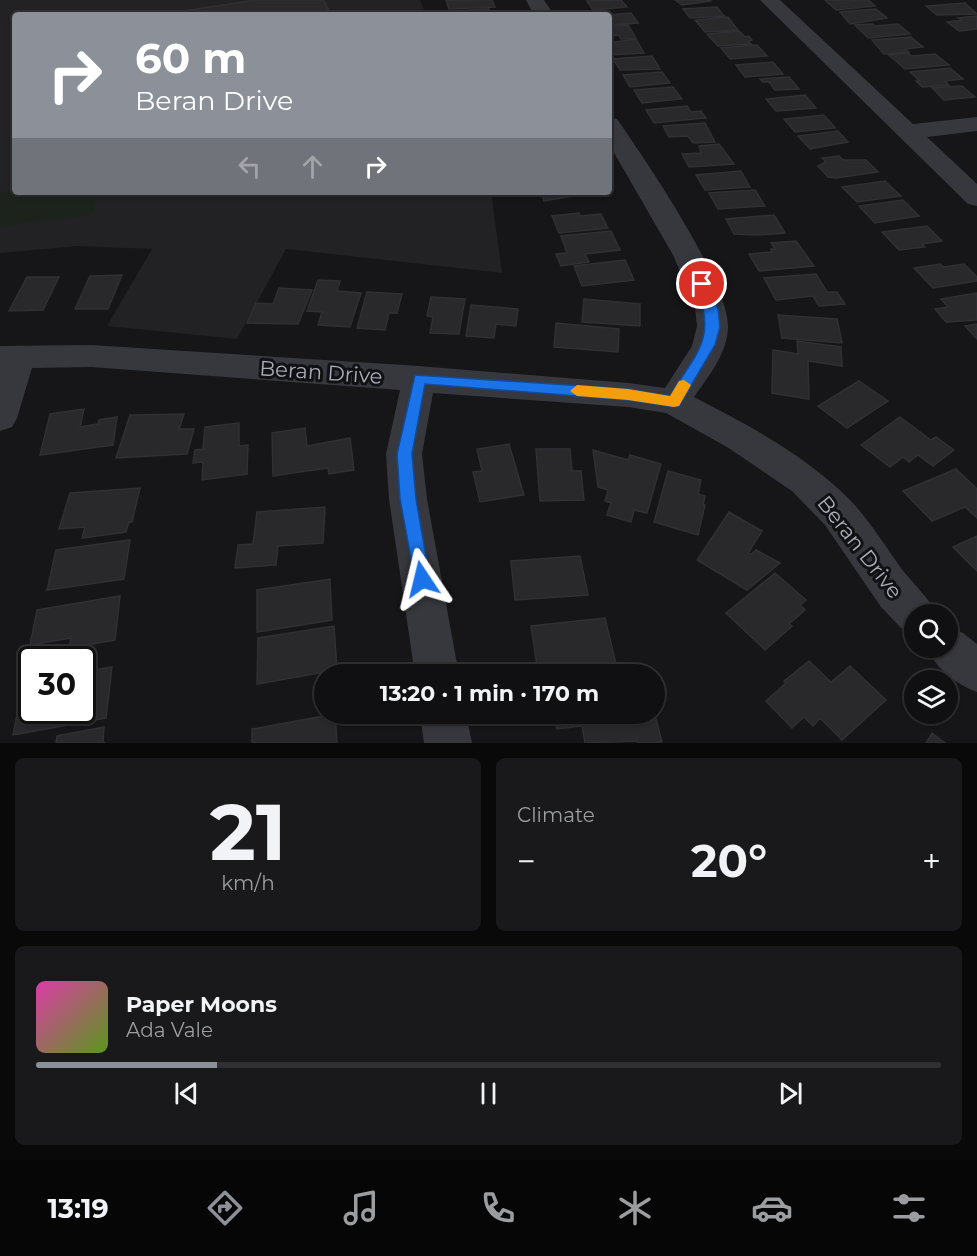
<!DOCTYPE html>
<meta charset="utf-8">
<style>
:root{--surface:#101012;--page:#19191b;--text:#f1f3f6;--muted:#9c9d9f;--line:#303032;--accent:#8c9099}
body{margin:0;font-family:Montserrat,sans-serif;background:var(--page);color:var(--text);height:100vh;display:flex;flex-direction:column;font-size:22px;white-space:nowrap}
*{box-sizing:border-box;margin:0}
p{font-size:20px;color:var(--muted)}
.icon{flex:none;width:33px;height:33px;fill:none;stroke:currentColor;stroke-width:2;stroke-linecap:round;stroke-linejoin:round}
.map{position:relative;height:743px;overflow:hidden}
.drawer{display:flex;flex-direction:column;gap:15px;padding:15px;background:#09090a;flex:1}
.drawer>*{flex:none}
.banner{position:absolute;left:12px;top:12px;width:600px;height:183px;border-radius:6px;box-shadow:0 2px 4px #0004,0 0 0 2px var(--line);background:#8c9099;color:#fff;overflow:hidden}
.fabs{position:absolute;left:904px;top:604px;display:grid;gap:12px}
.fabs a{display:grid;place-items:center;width:54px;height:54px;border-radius:50%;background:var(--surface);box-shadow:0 2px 4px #0004,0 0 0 2px var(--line);font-size:30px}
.speed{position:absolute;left:18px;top:646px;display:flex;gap:12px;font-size:30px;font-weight:700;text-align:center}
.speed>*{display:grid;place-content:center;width:78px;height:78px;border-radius:50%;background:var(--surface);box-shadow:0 2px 4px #0004,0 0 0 2px var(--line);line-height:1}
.speed .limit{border:3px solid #111;border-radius:9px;background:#fff;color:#111}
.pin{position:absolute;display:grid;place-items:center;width:51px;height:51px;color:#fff;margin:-26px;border:3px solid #fff;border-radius:50%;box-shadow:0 2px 6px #0007}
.me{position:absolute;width:66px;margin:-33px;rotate:350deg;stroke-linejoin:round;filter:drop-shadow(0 0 4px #0008)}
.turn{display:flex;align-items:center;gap:21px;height:126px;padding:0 24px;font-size:27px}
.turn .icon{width:78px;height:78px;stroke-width:2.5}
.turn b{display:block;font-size:42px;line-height:51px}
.lanes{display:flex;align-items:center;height:57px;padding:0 24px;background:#0003;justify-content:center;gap:30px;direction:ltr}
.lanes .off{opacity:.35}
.big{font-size:45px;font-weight:700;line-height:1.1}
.drawer .card{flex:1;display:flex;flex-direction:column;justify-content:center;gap:9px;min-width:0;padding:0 21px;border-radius:9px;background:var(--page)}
.drawer .dial{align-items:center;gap:0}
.dial b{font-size:78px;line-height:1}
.song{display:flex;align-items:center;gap:18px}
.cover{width:72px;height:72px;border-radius:9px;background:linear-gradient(135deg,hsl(320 70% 55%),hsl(90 70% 35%))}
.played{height:6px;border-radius:3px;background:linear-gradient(90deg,var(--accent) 20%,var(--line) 20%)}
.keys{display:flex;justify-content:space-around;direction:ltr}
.heat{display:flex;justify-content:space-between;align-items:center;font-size:33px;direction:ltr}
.drawer .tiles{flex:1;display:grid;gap:15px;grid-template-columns:1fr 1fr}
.card:last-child{grid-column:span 2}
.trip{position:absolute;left:314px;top:664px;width:351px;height:60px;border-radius:30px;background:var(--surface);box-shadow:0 2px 4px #0004,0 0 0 2px var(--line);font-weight:700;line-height:60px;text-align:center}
.tab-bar{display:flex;height:96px;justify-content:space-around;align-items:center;background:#060607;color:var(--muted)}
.tab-bar .icon{width:42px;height:42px}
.tab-bar .active{color:var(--accent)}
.tab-bar b{font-size:27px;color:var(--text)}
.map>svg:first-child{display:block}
.built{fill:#222225}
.green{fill:#1c231d}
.building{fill:#29292c;stroke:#303034;stroke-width:1.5}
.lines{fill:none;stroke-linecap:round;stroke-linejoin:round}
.minor{fill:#37383d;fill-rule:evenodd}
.route{fill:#1a73e8;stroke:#114b97;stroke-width:1.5}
.slow{fill:#f59e0b}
.labels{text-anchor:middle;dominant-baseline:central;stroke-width:6;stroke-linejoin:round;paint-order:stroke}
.street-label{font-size:21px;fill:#a8adb8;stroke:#111113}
</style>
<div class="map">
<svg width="977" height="743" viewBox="0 0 977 743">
<rect width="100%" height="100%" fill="#161618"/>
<path class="built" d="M0 0H420L426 15H15V192H491L502 273 286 249 237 339 107 326 152 249 77 246 0 253Z"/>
<path class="green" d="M15 191V192H98L93 213 89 215 0 226V192Z"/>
<path class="building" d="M256 0H323L329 10 322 11 323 15H157Z
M446 0H492L495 7 449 9Z
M621 0 627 7 593 10 587 1Z
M675 0H710L711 1 682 5Z
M825 0H868L875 6 836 10Z
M965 3 977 14 937 15 926 6Z
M717 7 724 16 690 18 683 9Z
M489 9 492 15H455L454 11Z
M876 9 887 18 850 24 840 12Z
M631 13 638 23 609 25V15Z
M977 16V29L959 31 947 22 962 20 958 18Z
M728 17 738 30 705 32 695 20Z
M873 24 875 26 898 24 910 34 868 38 855 25Z
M628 25 636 38 621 39 619 35 609 36V27Z
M739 31 745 37 749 36 752 40 748 41 751 44 718 46 707 34Z
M911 37 923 47 905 49 909 52 884 54 872 40Z
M636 39 644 53 609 55V46L616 45 614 42Z
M757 45 767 56 730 59 721 48Z
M908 53 911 56 935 54 949 65 905 69 889 55Z
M652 56 660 69 620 70 613 59Z
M773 62 783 74 745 77 736 65Z
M950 68 963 79 945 81 949 85 922 87 916 81H920L910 72Z
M662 72 670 83 630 87 623 75Z
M789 77 799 89 775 90 769 82H763L760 79Z
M962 86 975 97 944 100 932 88Z
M673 87 682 99 642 103 634 90Z
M805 95 816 108 776 111 766 99Z
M687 106 691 112 701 111 706 118 654 123 646 110Z
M824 115 835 128 795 132 784 119Z
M705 123 715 142 693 143 688 136 669 137 663 126Z
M838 131 848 142 810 149 798 136Z
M719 144 734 164 689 167 682 154 701 153 699 146Z
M839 156 843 160H866L878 172 836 178 828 177 818 166 826 162 822 158Z
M741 171 750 187 705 190 696 175Z
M885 181 901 196 857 202 842 187Z
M755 190 765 206 718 209 709 193Z
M541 192H590V193L544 201Z
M903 200 919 216 875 223 859 206Z
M579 213 580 216 601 214 608 228 559 233 552 216Z
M774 215 785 233 757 235 734 234 726 219Z
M927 226 942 241 922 244 925 247 899 250 882 232Z
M611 231 620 250 585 254 589 262 561 266 556 254 567 253 561 236Z
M796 241 814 266 759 271 749 254 772 252 771 249H775L771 243Z
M625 260 634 280 582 286 574 266Z
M940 264 944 267 964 264 977 277V281L933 288 914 268Z
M816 274 827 292H837L845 304 819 306 813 296 776 300 764 278Z
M122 275 108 309H75L90 276Z
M27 277H59L43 310 9 311Z
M318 280 340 281 337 291 361 293 350 327 318 325 322 312 307 311Z
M279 288 312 290 298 324 247 323 256 303 273 304Z
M367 292 402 294 397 313H389L385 330 357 328Z
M977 293V320L946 322 935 309 948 307 941 299Z
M431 297 465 299 459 334 430 333 433 317 427 316Z
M584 299 640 304V326L582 322Z
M471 305 518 309 516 326 496 324 494 338 466 336Z
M778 315 837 319 842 343 782 338Z
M556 323 619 329 618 352 554 347Z
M977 324V339L965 326Z
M797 341 841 347 842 366 808 361 809 399 772 393 773 350 798 354Z
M859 381 888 401 847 428 818 406Z
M84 409 80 427 98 424 99 420 117 417 113 445 40 455 50 414Z
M184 414 179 429H194L187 454 116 458 130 415Z
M900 417 931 440 936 437 954 450 933 466 918 455 909 462 903 457 890 467 861 445Z
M239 423V446L248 445 247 474 202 480 203 462 193 463 195 450 203 449 205 427Z
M305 428 307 446 350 438 354 470 329 474 328 468 273 476 272 433Z
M509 444 524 495 480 502 473 472 482 471 477 449Z
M536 449H570L572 471H581L584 500 540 501Z
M593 450 628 460 630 455 661 464 647 513 634 510 631 522 607 515 611 503 605 501 608 490 598 487Z
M956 469 977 489V518L965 507 932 521 903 491Z
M668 471 701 480 698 494 705 496 703 505H705L698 535 654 522Z
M140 488 132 522H129L126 532 82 538 85 527 59 529 70 493Z
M325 507 323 543 278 546 276 565 235 568 238 545 253 544 257 512Z
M729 512 762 531 748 553 752 554 756 550 780 563 747 590 697 560Z
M977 536V571L953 547Z
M130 540 124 579 47 590 56 550Z
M580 556 588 595 515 600 511 561Z
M775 573 806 600 800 605 805 610 789 624 792 626 765 650 726 613Z
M330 579 332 620 257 632V590Z
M120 596 115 640 69 648 71 638 30 645 37 610Z
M605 618 616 664 538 672 531 626Z
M334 626 337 670 257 684 258 638Z
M809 661 831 682 850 666 886 700 842 740 820 718 813 726 804 717 792 728 766 701 786 683 784 681Z
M640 666 645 675H588L621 672 620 668Z
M112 667 106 718 13 735 21 693 32 691V711H82V672Z
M654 711 662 742 653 743H638L637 741 585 743 582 726 557 729 554 714H654Z
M335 714 337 743H252V729Z
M104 727 103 742 105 743H56L57 736Z
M932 733 945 743H926Z"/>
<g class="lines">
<path class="minor" d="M526 0H544L554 15H534Z
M760 0H780L913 124 977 117V131L927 137 977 184V206L968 204Z
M609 117 617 119C645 159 730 284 728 328 727 354 708 377 694 397 750 426 807 456 851 501 870 521 885 546 901 568 913 584 929 597 937 615H915V634L901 628 881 607 825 525 792 491 727 447 666 413 628 407 433 393 422 454 427 499 459 675H415L389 499 386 454 400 390 91 367 32 368 17 418 12 427 0 431V346L91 345 419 366 628 383 665 388 692 346 697 326 695 307 673 255 609 144Z
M948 627 963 633 977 644V692C956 684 936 669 927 648H948Z
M420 714H466L472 743H424Z"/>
</g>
<path class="route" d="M702 280 708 284 718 309 720 327 715 345 679 406 674 407 628 400 425 384 412 454 416 499 430 579 427 585 422 587 416 585 400 499 397 454 415 375 628 389 670 396C698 350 717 339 696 284Z"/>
<path class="slow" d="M684 380 691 385 679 406 674 407 628 400 577 396 570 391 577 385 628 389 670 396 679 381Z"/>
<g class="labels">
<g class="street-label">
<text transform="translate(321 372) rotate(4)">Beran Drive</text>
<text transform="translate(860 547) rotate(52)">Beran Drive</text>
</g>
</g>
</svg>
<div class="fabs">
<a><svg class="icon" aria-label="search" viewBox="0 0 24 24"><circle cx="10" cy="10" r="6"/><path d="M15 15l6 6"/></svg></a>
<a><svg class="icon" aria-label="layers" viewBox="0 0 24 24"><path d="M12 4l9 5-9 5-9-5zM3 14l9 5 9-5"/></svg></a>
</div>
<div class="speed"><div class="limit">30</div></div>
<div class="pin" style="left:702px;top:284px;background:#d93025"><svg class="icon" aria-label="arrive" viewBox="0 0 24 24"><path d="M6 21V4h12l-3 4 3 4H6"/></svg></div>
<svg class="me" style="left:422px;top:579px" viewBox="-20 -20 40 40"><path d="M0-17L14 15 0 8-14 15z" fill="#1a73e8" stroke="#fff" stroke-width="4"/></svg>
<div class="trip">13:20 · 1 min · 170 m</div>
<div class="banner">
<div class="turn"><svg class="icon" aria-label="right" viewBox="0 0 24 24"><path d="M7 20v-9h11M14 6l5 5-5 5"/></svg><div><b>60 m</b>Beran Drive</div></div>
<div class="lanes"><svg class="icon off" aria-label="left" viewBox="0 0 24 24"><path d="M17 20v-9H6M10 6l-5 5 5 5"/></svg><svg class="icon off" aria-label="ahead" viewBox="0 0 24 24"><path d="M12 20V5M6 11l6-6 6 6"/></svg><svg class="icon" aria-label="right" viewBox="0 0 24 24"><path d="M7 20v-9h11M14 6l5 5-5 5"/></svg></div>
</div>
</div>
<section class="drawer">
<div class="tiles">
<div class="card dial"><b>21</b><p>km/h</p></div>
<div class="card"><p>Climate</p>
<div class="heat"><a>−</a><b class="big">20°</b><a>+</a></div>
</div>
<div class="card">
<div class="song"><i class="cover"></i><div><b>Paper Moons</b><p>Ada Vale</p></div></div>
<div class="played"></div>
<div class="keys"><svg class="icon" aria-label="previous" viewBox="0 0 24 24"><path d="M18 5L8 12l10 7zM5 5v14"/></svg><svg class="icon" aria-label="pause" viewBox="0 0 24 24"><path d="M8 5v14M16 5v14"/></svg><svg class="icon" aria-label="next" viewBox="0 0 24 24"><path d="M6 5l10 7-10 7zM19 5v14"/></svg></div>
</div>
</div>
</section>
<nav class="tab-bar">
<b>13:19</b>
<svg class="icon active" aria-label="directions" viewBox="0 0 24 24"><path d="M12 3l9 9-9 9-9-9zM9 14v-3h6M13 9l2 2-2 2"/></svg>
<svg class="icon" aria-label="music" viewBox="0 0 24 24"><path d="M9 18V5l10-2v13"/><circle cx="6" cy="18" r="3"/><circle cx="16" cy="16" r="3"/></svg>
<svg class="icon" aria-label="phone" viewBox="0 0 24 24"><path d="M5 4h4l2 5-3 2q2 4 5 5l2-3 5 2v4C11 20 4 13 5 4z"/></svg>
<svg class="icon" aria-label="climate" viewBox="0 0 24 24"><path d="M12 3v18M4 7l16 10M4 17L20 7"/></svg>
<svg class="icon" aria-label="car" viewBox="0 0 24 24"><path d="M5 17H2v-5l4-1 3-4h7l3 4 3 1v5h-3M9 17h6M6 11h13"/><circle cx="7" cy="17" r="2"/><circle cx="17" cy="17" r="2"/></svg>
<svg class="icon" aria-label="filters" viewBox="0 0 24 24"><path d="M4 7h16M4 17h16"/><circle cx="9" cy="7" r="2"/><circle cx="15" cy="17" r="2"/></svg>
</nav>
